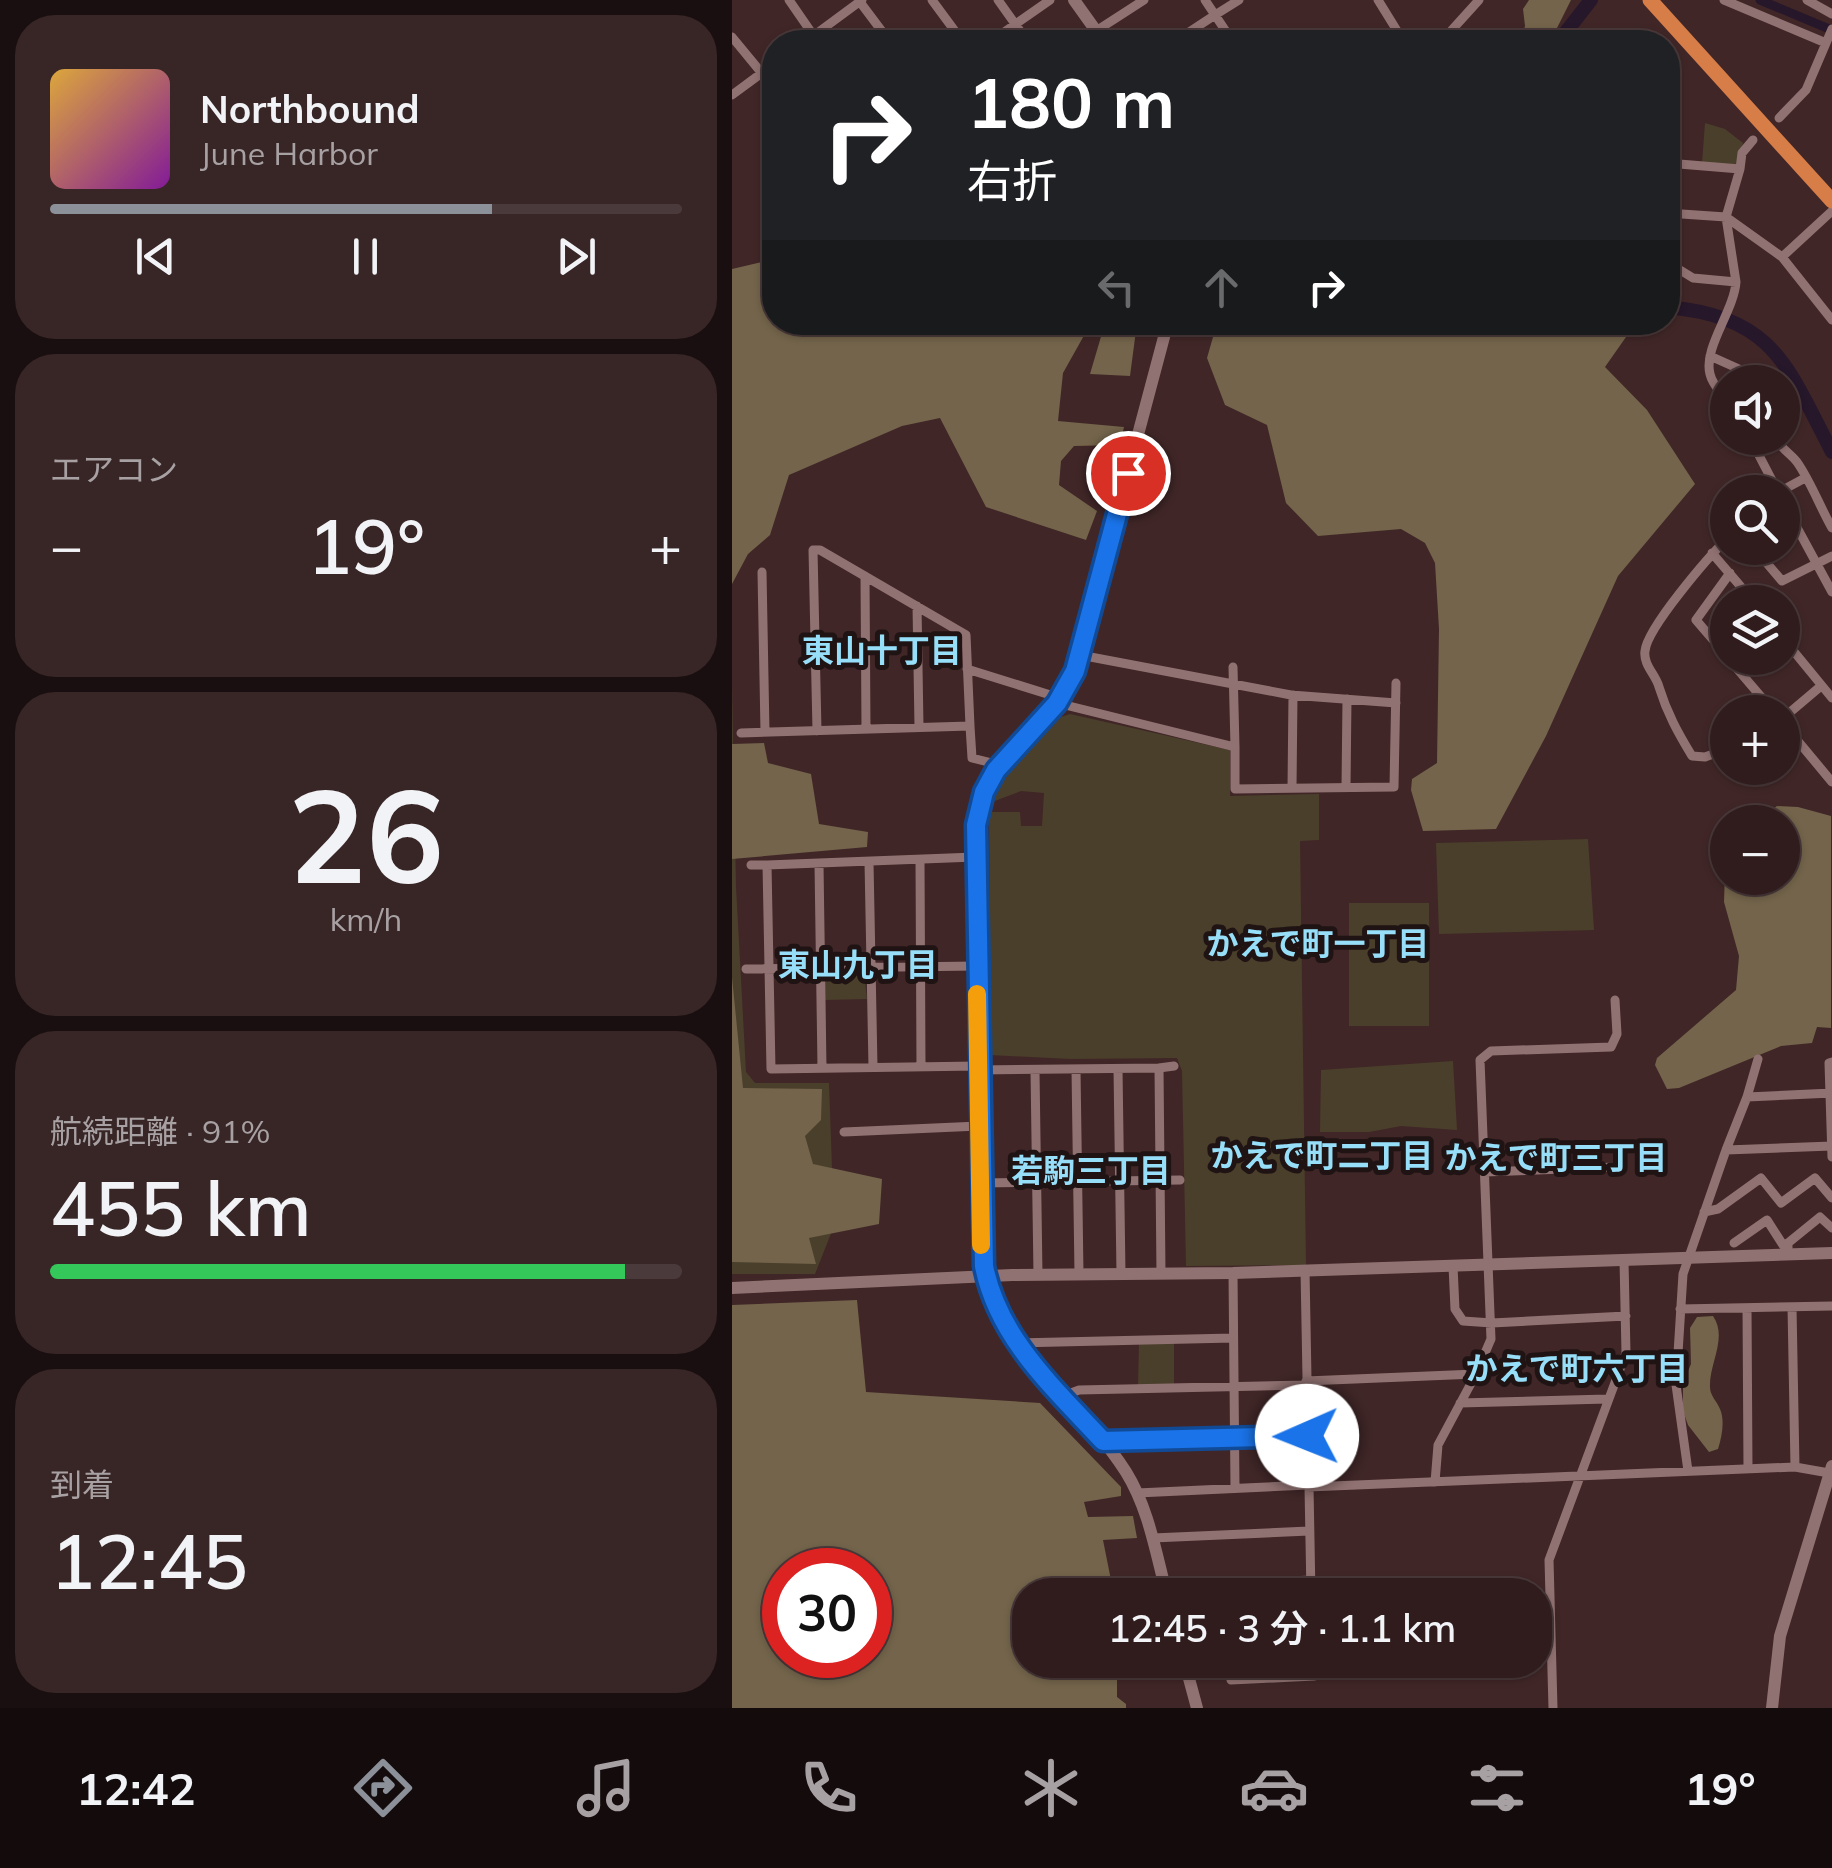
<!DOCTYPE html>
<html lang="ja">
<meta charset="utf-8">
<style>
:root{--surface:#301c1d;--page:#382526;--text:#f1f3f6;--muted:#a8a1a4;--line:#4b3a3b;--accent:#8c9099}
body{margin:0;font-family:Mulish,"Noto Sans JP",sans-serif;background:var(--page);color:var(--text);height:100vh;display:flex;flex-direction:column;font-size:38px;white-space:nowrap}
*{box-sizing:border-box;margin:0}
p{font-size:32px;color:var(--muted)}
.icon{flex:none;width:55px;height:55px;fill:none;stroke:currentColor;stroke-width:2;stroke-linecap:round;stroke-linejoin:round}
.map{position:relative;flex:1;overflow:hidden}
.panel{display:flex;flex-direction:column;gap:15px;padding:15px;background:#1a0f10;width:732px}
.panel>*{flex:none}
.hud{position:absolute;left:30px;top:30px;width:918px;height:305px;border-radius:40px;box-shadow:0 2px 8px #0004,0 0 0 2px var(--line);background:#202124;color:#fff;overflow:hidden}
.fabs{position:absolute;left:978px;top:365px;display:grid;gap:20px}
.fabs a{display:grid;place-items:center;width:90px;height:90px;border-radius:50%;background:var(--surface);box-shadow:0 2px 8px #0004,0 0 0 2px var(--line);font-size:50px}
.speed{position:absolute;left:30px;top:1548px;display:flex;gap:20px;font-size:50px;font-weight:700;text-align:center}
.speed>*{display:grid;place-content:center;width:130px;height:130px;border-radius:50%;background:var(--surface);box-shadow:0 2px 8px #0004,0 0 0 2px var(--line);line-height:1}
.speed .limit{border:15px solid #d22;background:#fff;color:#111}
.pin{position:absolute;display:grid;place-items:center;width:85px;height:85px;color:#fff;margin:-42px;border:5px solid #fff;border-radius:50%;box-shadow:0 2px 10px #0007}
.me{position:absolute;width:110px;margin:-55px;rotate:269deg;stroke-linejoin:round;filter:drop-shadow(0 0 8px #0008)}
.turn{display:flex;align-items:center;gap:35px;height:210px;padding:0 40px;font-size:45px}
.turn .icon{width:130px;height:130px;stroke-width:2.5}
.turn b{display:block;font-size:70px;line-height:85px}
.lanes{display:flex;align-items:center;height:95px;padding:0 40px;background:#0003;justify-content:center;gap:50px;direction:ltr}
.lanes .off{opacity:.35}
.big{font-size:75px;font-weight:600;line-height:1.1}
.panel .card{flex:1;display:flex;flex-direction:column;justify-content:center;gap:15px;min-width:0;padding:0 35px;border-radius:40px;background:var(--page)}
.panel .dial{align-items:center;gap:0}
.dial b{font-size:130px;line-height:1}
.song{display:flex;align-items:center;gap:30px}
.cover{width:120px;height:120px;border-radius:15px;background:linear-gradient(135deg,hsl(40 70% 55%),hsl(290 70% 35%))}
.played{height:10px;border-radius:5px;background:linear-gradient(90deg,var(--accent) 70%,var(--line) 70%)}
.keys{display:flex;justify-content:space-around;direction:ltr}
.heat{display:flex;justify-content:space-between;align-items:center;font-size:55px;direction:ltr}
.charge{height:15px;border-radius:8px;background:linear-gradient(90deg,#34c759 91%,var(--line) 0)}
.trip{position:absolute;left:280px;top:1578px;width:540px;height:100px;border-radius:40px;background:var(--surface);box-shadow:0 2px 8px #0004,0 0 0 2px var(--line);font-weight:600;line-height:100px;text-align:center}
.dock{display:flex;height:160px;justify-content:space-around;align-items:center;background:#130b0c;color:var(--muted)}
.dock .icon{width:70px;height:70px}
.dock .on{color:var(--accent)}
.dock b{font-size:45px;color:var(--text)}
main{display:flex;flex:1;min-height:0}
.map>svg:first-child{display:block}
.green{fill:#4a3f2b}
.forest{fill:#73644b;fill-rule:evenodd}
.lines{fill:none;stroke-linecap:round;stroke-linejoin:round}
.canal{stroke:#26172a;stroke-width:9}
.river{stroke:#26172a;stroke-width:14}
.street{stroke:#917272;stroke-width:9}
.secondary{stroke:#917272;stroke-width:12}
.highway{stroke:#d77d48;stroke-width:15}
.route-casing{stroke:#114b97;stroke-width:25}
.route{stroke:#1a73e8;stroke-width:18}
.slow{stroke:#f59e0b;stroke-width:18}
.labels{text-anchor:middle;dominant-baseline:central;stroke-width:10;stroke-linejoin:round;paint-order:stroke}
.neighbourhood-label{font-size:32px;font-weight:bold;fill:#97def9;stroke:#1f1313}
</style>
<main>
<section class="panel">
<div class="card">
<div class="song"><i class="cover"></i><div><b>Northbound</b><p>June Harbor</p></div></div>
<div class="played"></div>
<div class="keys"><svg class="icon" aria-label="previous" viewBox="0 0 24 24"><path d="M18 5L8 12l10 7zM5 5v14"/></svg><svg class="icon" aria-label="pause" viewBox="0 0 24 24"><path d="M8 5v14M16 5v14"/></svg><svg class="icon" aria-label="next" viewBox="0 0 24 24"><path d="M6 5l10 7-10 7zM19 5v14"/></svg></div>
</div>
<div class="card"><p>エアコン</p>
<div class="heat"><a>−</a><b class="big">19°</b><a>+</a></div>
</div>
<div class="card dial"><b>26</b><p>km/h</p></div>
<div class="card"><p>航続距離 · 91%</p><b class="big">455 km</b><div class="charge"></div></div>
<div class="card"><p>到着</p><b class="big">12:45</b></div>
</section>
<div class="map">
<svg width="1100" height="1708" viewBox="0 0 1100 1708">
<rect width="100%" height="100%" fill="#402627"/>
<path class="green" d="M973 123 993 129 1011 143 1006 167 970 163Z
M0 684 4 887 14 1072 23 1083H97L102 1226 83 1274H0Z
M338 714 498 750V796L587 794V840L568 841 574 1265 454 1266 450 1071 445 1058 339 1059 258 1055 257 812H288L289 826H310L312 793 289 791 260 802 275 774 329 717Z
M856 839 862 930 707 934 704 843Z
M617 903H697V1026H617Z
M96 972H132L135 999 93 1000 92 975Z
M721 1061 725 1130 669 1126 637 1132H588L589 1070Z
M442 1341V1387L406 1388 407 1342Z"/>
<path class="forest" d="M797 0H839L818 42H789L793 26 791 9Z
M42 259V322L359 323 331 373 326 421 392 427 388 445 342 446 329 461 327 485 365 511 354 540 254 507 208 418 170 426 57 475 38 535 16 554 0 584V269Z
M373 323H405L398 376 358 374Z
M894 323 901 327 873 367 915 410 963 484 886 576 814 736 764 829 691 831 679 790 680 779 705 763 707 629 703 563 693 543 669 529 586 536 554 503 535 425 493 405 475 358 485 323Z
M32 743 36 763 79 774 87 824 136 832 135 847 0 859V744Z
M1045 806 1066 807 1099 816V1028L1085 1027 1080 1043 1049 1046 947 1088 935 1089 923 1065 925 1058 1004 990 1007 956 992 902 993 872 995 869V878H1050V822H1026Z
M0 977 11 1088 90 1089 89 1120 73 1136 81 1164 150 1179 147 1224 77 1238 84 1264 0 1262Z
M125 1300 134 1392 308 1403 389 1487V1496L352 1502 356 1517 401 1516 405 1538 371 1540 382 1595H298V1660H385V1697L394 1704V1708H0V1305ZM138 1570V1655H52V1570Z
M981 1316C996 1338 977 1363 978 1387 978 1396 985 1401 988 1409 993 1420 990 1437 986 1449L977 1452 956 1425 951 1411V1383L959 1364 958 1328 965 1317Z"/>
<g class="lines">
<path class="canal" d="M1028 0 1100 30"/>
<path class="river" d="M829 42 830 37 859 0
M935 307C1043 317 1055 366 1100 452"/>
<path class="street" d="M57 0 86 42
M200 0 231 42
M266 0 296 42
M473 0 483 15 507 0
M646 0 672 42
M992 0 1094 43
M1075 0 1100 14
M128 2 158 42
M364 31 412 0
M0 37 42 88
M73 42 130 0
M258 42 318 0
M442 42 483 15 501 42
M709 42 747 0
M0 95 42 64
M1047 118 1074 90 1100 29
M935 163 1008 169 1010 153 1021 140
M935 213 994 217 1008 169
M1050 257 1100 211
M935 262 961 278 1004 282C1002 311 971 348 978 374 980 384 989 393 995 401
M1004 282 994 217 1050 257 1100 320
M978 356 1007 369 1016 382
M1018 438 1046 492
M1044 438C1049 449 1058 453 1065 462 1079 482 1088 507 1100 528
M1047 492 1073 478
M1050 500 1100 592
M995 539C977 556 915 628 913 651 911 665 924 675 927 687 935 713 946 733 960 756L973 757 995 749
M1022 548 1050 581 1100 556
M980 553 1022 602
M30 572 33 732
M133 576 134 729
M185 606 187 727
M1050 637 1100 698
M348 655 559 695 664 703
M995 656 964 620 998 573
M996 658 1042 712
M501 667 503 747
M235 669 328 698
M325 703 503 747V789L662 787 664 683
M1050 719 1089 686
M1050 722 1100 782
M85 731 81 550H88L234 635 238 726
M9 733 238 726 240 758 268 765
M614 787 615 699
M560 788 561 695
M243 857 35 865 39 1069 246 1066
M188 860 189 1066
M137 862 141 1067
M87 864 90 1068
M19 865H35
M14 969 245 966
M1100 1062 1097 1063 1100 1157
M427 1068 442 1066
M386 1069 389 1274
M246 1070 427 1068 429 1274
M344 1070 347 1274
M303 1071 306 1275
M1100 1093 1015 1097 994 1150 1100 1146
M1015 1097 1026 1059
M112 1132 247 1126
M753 1172 884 1167
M248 1183 448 1180
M972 1212 986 1209 1029 1178 1049 1203 1083 1178 1100 1198
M1002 1243 1035 1220 1051 1245 1056 1243
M1056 1248V1243L1088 1217 1100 1228
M721 1266 723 1309 731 1321 760 1323 894 1316
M573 1270 579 1595
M501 1273 503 1488
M1060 1307 1063 1467
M1015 1308 1016 1469
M948 1309 1100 1306
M284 1343 501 1338
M574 1381 744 1374
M331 1396 347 1390 574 1385
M728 1403 875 1399
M371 1441 575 1436
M956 1471 944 1385 951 1274 994 1150
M703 1482 706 1445 744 1374 759 1339 748 1060 759 1051 879 1047 885 1034 883 1000
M576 1487 1063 1467 1097 1473
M405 1493 576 1485
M421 1538 577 1531
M497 1584 579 1580
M433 1585 497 1584V1595
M499 1660V1680L582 1676V1660
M821 1708 817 1560 894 1353 892 1260"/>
<path class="secondary" d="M342 0 372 42
M0 1288 280 1275 501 1273 1100 1253
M435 1595C424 1554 417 1509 394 1472 335 1380 254 1355 249 1230L243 857C244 746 308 752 343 671L436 322
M452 1660 465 1708
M1040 1708 1048 1636 1100 1466"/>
<path class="highway" d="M918 0 1100 201"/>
</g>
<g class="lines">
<g class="route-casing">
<path id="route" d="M396 473 343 671 325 703 264 770 252 792 244 825 252 1266C266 1338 322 1388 371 1441L575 1436"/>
</g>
<use href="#route" class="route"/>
<path class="slow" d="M245 994 249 1245"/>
</g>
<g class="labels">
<g class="neighbourhood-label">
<text x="150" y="650">東山十丁目</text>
<text x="586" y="943">かえで町一丁目</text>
<text x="126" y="964">東山九丁目</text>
<text x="590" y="1155">かえで町二丁目</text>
<text x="824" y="1157">かえで町三丁目</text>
<text x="359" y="1170">若駒三丁目</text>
<text x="845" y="1368">かえで町六丁目</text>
</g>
</g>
</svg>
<div class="fabs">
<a><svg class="icon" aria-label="sound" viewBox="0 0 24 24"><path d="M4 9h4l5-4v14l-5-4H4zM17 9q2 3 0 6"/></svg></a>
<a><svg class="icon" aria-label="search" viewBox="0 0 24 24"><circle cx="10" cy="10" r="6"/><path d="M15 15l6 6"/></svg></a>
<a><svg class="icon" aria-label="layers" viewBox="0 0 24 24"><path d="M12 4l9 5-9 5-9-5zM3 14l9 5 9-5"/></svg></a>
<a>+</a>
<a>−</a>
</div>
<div class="speed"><div class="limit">30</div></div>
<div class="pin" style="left:396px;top:473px;background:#d93025"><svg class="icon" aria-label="arrive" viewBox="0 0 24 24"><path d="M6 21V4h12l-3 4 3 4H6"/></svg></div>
<svg class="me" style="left:575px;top:1436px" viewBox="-20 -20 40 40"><circle r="19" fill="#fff"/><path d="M0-13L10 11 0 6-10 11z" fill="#1a73e8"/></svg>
<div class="trip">12:45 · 3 分 · 1.1 km</div>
<div class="hud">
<div class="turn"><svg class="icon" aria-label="right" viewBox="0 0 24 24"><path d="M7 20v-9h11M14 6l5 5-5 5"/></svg><div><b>180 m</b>右折</div></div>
<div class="lanes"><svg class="icon off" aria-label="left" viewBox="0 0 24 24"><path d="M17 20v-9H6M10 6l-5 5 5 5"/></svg><svg class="icon off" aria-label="ahead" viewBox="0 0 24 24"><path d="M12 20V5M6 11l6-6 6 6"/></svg><svg class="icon" aria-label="right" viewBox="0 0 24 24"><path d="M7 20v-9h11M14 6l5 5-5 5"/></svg></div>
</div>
</div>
</main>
<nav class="dock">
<b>12:42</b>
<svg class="icon on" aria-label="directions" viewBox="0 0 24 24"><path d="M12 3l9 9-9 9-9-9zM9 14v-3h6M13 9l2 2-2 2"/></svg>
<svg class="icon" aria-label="music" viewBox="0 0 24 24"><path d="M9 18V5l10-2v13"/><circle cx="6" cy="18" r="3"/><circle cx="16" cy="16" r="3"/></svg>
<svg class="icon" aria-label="phone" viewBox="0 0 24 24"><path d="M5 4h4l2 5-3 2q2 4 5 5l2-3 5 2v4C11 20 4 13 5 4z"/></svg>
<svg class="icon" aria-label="climate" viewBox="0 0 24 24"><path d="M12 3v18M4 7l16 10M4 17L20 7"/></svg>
<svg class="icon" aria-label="car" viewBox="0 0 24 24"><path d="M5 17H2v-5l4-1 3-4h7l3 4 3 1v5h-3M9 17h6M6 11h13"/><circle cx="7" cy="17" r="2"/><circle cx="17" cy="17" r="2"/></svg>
<svg class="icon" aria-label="filters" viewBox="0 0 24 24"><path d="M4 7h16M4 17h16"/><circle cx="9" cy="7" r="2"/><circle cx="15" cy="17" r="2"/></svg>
<b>19°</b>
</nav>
